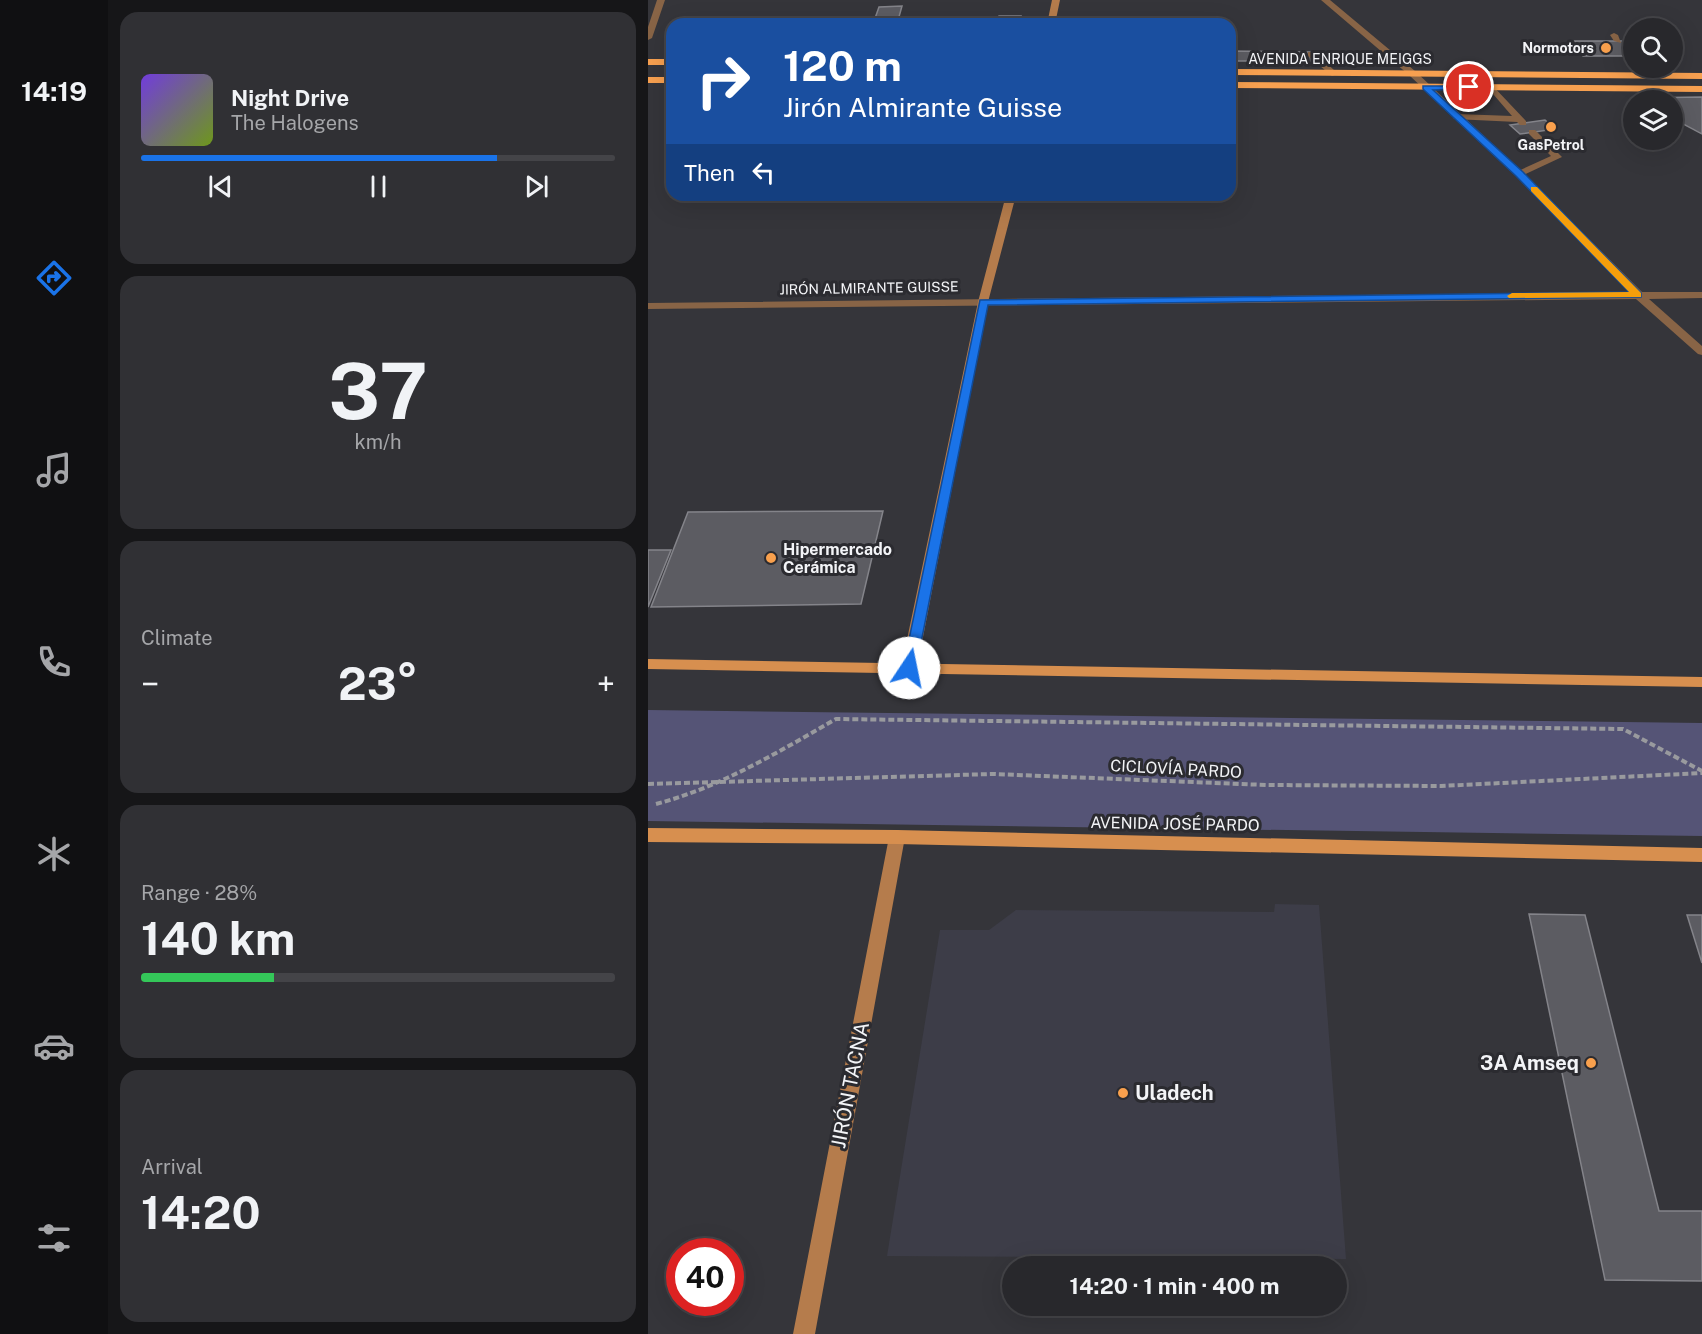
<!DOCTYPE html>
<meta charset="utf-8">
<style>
:root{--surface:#28282c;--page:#303034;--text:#f1f3f6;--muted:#a5a6a9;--line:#444448;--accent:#1a73e8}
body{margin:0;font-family:"Public Sans",sans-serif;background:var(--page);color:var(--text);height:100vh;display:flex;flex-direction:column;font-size:22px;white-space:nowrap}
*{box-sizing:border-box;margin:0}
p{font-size:20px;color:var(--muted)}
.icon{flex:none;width:33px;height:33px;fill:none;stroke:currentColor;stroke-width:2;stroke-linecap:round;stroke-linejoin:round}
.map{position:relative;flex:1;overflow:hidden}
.panel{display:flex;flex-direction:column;gap:12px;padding:12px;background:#161618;width:540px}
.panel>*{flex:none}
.top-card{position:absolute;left:18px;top:18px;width:570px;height:183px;border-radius:18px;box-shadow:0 6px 24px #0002,0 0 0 2px var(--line);background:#1a4fa0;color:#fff;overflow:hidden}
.tools{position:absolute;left:975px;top:18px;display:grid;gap:12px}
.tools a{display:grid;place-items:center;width:60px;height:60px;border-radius:50%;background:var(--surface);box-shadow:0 6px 24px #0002,0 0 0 2px var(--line);font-size:30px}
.speed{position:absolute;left:18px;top:1238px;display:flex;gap:12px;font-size:30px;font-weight:700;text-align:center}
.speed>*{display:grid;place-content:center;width:78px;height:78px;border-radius:50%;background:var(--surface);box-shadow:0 6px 24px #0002,0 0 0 2px var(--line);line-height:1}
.speed .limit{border:9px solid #d22;background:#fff;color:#111}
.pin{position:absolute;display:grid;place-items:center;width:51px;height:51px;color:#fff;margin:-26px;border:3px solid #fff;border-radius:50%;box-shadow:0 2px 6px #0007}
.me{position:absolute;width:66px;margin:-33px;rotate:11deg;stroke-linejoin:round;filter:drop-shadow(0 0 4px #0008)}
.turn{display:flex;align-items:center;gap:21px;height:126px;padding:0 18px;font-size:27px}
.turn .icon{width:78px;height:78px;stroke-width:2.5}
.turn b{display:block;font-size:42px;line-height:51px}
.then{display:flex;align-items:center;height:57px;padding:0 18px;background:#0003;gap:12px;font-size:22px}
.big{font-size:45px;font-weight:700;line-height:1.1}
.panel .card{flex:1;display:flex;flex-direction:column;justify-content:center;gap:9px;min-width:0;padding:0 21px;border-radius:18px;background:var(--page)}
.panel .dial{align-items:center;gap:0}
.dial b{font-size:78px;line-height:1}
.song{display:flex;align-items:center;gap:18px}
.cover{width:72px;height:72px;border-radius:9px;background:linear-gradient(135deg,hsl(260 70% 55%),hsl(80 70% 35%))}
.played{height:6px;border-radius:3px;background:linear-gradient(90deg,var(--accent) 75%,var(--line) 75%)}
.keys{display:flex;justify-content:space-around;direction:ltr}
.heat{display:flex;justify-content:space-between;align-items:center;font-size:33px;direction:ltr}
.charge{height:9px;border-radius:4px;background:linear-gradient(90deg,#34c759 28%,var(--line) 0)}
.trip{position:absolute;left:354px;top:1256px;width:345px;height:60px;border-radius:30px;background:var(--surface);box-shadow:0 6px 24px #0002,0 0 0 2px var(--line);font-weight:700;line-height:60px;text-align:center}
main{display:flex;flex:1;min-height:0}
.menu{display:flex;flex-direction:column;width:108px;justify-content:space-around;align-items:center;background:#101012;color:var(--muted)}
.menu .icon{width:42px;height:42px}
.menu .selected{color:var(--accent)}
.menu b{font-size:27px;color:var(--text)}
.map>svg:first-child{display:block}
.built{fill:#3d3d48}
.green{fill:#555476}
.building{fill:#5c5c62;stroke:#84848a;stroke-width:1.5}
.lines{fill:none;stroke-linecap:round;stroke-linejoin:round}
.path{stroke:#999a9e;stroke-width:4;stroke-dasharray:6 3;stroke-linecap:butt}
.lane{fill:#886446;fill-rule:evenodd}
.street{fill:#886446;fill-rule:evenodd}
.secondary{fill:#b57c4c;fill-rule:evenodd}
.primary{fill:#d78f4f;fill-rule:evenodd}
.highway{fill:#f7a050;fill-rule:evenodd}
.route{fill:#1a73e8;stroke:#114b97;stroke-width:1.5}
.slow{fill:#f59e0b}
.poi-dot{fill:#f9a04d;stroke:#2b2b30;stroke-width:2}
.labels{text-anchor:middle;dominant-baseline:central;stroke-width:6;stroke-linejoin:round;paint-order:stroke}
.far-poi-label{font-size:14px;font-weight:bold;fill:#f3f4f7;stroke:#2b2b30;text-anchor:end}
.far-street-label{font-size:14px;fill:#f3f4f7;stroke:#2b2b30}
.poi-label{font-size:16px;font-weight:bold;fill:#f3f4f7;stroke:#2b2b30;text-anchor:start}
.street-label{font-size:16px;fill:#f3f4f7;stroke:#2b2b30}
.near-poi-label{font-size:20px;font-weight:bold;fill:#f3f4f7;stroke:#2b2b30;text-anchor:end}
.near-street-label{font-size:20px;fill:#f3f4f7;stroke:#2b2b30}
</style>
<main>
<nav class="menu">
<b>14:19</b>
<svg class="icon selected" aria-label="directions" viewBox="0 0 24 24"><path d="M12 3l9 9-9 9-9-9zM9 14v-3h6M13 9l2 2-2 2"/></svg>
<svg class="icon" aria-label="music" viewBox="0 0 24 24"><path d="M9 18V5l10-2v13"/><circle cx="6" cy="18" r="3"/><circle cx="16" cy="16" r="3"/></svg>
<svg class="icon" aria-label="phone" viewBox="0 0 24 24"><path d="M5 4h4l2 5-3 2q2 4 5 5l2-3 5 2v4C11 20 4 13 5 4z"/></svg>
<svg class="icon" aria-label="climate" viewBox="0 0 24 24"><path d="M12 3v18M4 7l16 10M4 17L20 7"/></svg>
<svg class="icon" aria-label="car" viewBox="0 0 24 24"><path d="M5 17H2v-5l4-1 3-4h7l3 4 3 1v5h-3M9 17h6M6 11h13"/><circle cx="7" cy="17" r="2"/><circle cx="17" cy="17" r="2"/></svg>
<svg class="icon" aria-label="filters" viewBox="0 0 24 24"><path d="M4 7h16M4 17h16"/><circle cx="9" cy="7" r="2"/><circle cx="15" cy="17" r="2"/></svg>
</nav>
<section class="panel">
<div class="card">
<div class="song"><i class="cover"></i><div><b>Night Drive</b><p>The Halogens</p></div></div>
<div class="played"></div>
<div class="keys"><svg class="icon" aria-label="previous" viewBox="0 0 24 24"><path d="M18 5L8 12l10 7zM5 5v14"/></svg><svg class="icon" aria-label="pause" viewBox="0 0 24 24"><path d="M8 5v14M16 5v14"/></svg><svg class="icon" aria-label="next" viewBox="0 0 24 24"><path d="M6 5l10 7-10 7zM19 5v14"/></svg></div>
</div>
<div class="card dial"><b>37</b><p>km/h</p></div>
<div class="card"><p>Climate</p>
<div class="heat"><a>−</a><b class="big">23°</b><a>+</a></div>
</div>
<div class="card"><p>Range · 28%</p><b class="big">140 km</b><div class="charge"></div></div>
<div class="card"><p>Arrival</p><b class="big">14:20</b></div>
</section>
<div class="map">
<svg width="1054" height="1334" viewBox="0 0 1054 1334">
<rect width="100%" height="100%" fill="#35353a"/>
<path class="built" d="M627 904 671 905 698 1259 239 1256 292 930H341L368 910 626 912Z"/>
<path class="green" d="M0 710 1054 723V836L0 821Z"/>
<path class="building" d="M254 6 249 24H225L231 7Z
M351 16H373L371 24H349Z
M927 41H986V56H935Z
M582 51 662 52 663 61H582Z
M1054 97V134L1024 118V100H993L989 98Z
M897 120 907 129 872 134 862 125Z
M235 511 213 604 3 607 40 512Z
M0 550H23L0 607Z
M881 914 937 915 1011 1211H1054V1281L957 1280Z
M1039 915H1054V963Z"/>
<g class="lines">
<path class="path" d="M0 784 345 774 618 785 793 786 1054 773
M8 804C73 787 130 752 188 719L975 729 1054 771"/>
<path class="lane" d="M966 33 970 35 973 43 966 41 962 35Z
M660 52H740L744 54 740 56H671L687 71V75L684 76 660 56Z
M976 54H982L986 59V67L976 58Z
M843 84 878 121V125H872L869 122 806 119 805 117 809 114 864 116 839 87Z
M881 130H887L914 157 871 177 868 176V172L903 156 881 134Z"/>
<path class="street" d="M9 0H17L4 38 0 40V27Z
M673 0H682L767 71 874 172 994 292H1054V298L1001 299 1054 346V355L1050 354 988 299 0 309V303L981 292 868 176 761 75Z"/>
<path class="secondary" d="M404 0H412L407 24H399Z
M358 195H368L340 302 269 668 261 673 253 668 330 302Z
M249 830 255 832 257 837 167 1334H145L241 837 243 832Z"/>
<path class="primary" d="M0 659 1054 677V687L0 669Z
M0 828 249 830 1054 848V862L249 844 0 842Z"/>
<path class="highway" d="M0 59H24V65H0Z
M582 69 1054 73V79L582 75Z
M0 77H24V83H0Z
M582 82 1054 86V92L582 88Z"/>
</g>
<path class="route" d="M775 86H824L825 87 821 89 785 90 875 172 993 293V297L340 305 268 668 266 671H257L255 668 332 300 981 292 868 176 775 89Z"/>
<path class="slow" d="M883 187H889L993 293V297L861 298 859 296 864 293 981 292 883 191Z"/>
<g class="poi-dot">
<circle cx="958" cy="48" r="6"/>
<circle cx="903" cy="127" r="6"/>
<circle cx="123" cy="558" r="6"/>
<circle cx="943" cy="1063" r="6"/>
<circle cx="475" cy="1093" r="6"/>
</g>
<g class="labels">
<g class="far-poi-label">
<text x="946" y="48">Normotors</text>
<text x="903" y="145" text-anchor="middle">GasPetrol</text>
</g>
<g class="far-street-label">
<text x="692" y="59">AVENIDA ENRIQUE MEIGGS</text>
<text transform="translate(221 288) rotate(-1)">JIRÓN ALMIRANTE GUISSE</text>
</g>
<g class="poi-label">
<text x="135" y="549">Hipermercado<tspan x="135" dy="18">Cerámica</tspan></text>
</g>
<g class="street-label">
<text transform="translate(528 769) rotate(3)">CICLOVÍA PARDO</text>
<text transform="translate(527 824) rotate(1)">AVENIDA JOSÉ PARDO</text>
</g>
<g class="near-poi-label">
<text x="931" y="1063">3A Amseq</text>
<text x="487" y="1093" text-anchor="start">Uladech</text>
</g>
<g class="near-street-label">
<text transform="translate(202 1085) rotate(-79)">JIRÓN TACNA</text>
</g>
</g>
</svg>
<div class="tools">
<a><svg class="icon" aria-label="search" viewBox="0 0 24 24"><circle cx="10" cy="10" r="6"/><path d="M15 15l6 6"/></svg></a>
<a><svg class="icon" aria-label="layers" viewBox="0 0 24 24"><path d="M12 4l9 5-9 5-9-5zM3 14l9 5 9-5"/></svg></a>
</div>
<div class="speed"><div class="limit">40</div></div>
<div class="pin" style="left:821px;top:87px;background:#d93025"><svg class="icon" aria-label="arrive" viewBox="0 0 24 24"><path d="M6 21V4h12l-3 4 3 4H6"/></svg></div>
<svg class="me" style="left:261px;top:668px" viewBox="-20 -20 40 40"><circle r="19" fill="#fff"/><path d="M0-13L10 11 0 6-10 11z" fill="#1a73e8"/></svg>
<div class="trip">14:20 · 1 min · 400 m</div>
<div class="top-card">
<div class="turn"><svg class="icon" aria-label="right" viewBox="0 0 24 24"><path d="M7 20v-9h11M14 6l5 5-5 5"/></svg><div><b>120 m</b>Jirón Almirante Guisse</div></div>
<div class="then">Then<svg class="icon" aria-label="left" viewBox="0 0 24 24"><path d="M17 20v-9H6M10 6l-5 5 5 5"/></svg></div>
</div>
</div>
</main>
